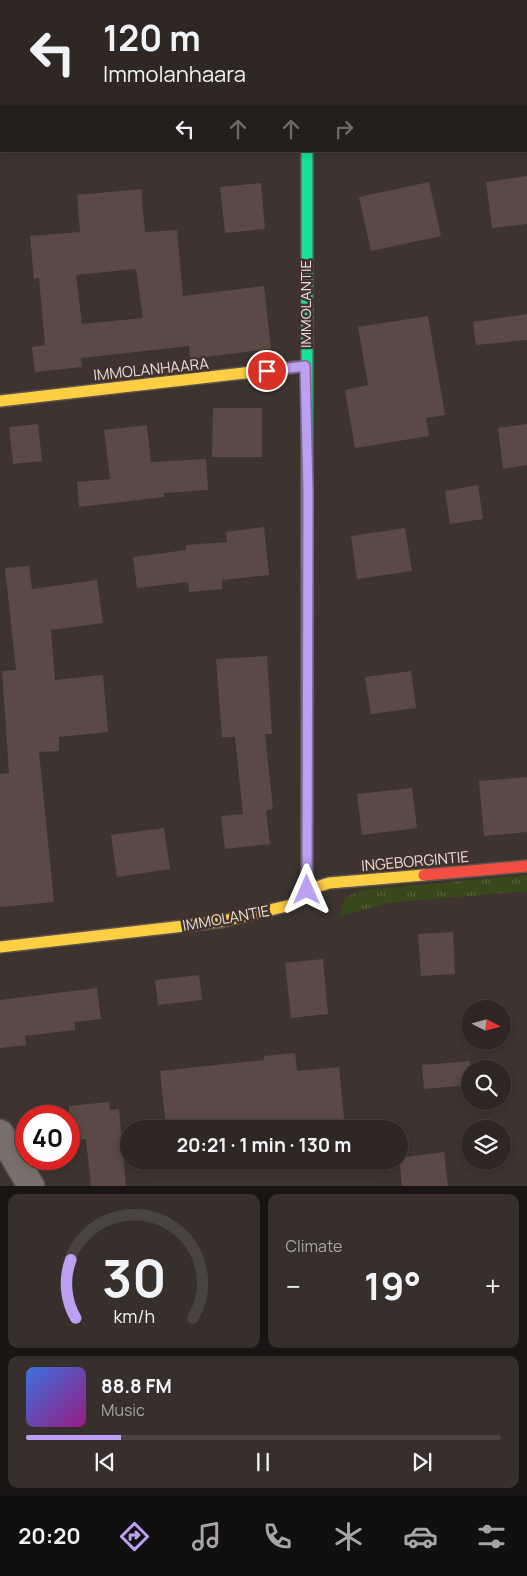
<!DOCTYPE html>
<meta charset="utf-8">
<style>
:root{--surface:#2e2724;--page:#362f2c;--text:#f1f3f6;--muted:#a7a5a6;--line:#494441;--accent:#bca0f2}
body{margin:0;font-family:Manrope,sans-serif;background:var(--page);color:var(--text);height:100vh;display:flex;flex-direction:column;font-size:19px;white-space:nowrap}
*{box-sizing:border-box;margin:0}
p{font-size:16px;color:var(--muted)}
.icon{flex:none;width:28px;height:28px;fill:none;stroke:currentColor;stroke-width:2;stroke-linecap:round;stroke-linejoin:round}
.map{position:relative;height:1186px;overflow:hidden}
.details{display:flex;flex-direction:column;gap:8px;padding:8px;background:#191514;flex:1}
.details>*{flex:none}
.banner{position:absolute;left:0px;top:0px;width:528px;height:152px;box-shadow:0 2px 8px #0003,0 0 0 1px var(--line);background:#2e2724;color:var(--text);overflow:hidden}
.needle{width:32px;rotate:96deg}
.tools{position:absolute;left:461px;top:1000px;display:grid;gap:10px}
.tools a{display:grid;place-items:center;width:50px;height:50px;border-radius:50%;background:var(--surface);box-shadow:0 2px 8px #0003,0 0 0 1px var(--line);font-size:25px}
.speed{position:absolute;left:15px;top:1105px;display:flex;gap:10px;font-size:25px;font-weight:700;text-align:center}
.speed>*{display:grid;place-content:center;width:65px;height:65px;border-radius:50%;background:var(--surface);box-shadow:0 2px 8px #0003,0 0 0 1px var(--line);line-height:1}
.speed .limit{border:8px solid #d22;background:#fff;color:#111}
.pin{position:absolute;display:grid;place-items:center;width:42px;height:42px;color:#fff;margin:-21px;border:2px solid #fff;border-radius:50%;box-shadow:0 1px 5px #0007}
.me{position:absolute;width:55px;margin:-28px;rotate:0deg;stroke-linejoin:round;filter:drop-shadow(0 0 4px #0008)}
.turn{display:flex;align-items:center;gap:18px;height:105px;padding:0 20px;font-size:22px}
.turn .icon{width:65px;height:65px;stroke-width:2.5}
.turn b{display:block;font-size:35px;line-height:42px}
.lanes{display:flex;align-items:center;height:48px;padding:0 20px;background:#0003;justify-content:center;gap:25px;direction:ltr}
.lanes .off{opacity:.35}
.big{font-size:38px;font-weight:700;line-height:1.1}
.details .card{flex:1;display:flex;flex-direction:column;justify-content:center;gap:8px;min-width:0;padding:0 18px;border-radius:10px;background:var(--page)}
.details .dial{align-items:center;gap:0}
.dial svg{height:130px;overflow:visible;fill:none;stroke:var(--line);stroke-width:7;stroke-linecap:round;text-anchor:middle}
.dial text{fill:var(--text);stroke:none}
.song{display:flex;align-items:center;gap:15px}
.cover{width:60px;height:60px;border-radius:8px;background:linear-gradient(135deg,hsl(220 70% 55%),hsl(310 70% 35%))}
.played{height:5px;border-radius:2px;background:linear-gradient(90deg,var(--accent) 20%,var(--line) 20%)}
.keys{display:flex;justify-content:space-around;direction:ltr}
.heat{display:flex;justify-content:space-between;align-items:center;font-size:28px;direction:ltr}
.details .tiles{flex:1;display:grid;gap:8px;grid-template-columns:1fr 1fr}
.card:last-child{grid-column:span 2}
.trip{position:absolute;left:120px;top:1120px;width:288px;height:50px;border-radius:25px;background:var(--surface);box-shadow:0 2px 8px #0003,0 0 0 1px var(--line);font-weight:700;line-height:50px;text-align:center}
.tab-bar{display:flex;height:80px;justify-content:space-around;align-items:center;background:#12100e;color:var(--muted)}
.tab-bar .icon{width:35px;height:35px}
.tab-bar .selected{color:var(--accent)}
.tab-bar b{font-size:22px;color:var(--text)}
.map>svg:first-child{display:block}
.grass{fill:url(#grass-tufts)}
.building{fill:#5a4945;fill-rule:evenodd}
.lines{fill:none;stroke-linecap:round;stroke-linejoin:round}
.street-casing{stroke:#5b534f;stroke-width:29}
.fast-casing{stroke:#5b534f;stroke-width:14}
.slow-casing{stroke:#5b534f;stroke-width:14}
.jam-casing{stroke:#5b534f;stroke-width:14}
.street{stroke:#77706c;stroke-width:26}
.fast{stroke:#16e098;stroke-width:11}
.slow{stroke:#ffcf43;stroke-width:11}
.jam{stroke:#f24e42;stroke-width:11}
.route-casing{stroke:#7a689d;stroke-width:12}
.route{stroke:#bca0f2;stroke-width:9}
.labels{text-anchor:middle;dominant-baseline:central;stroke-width:5;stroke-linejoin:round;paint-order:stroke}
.street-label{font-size:15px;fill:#e8ded9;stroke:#42322b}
</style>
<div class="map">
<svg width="527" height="1186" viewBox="0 0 527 1186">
<defs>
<pattern id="grass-tufts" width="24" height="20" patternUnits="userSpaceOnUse" patternTransform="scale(1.25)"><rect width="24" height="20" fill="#39481a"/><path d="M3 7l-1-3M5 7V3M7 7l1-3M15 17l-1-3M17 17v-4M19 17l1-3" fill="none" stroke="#56623b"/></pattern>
</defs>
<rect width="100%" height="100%" fill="#3d3430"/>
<path class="grass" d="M527 875V891L387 903 340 916 345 898 362 890Z"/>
<path class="building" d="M527 176V224L492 228 486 182Z
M429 182 441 236 371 251 359 197Z
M261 183 265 229 225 233 220 187Z
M141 189 145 232 177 230 183 296 264 286 271 349 190 359 189 346 81 358 82 367 35 372 32 347 45 345 39 278 34 279 30 236 80 232 77 195ZM136 269 143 318 82 324 76 275Z
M527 314V340L476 345 473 322Z
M428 316 445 415 426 418 429 436 355 448 345 390 368 385 358 327Z
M213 408H262V457H212Z
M38 424 42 461 13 464 9 427Z
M527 424V465L503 469 498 428Z
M147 425 151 462 206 459 208 490 164 493V497L79 507 77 482 110 479 104 430Z
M478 485 483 519 450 524 445 491Z
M264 527 269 575 222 580V589L189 592 188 582 137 588 133 557 186 550V545L227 542 226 532Z
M405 528 412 571 357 579 351 536Z
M29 566 32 589 97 580 103 623 51 630 55 680 103 675 108 732 59 737V751L39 752 54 902 0 907V774L9 773 2 671 16 670 5 568Z
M267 656 272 734H265L273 809 266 810 270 844 225 849 221 816 243 814 235 737H222L216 659Z
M411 671 416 708 371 714 365 677Z
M527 777V832L484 836 479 781Z
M412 788 417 828 362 835 357 794Z
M164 828 170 869 117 877 111 835Z
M453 932 455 974 421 976 418 934Z
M323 959 328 1014 291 1018 285 963Z
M199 975 202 1000 158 1005 155 980Z
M97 988 101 1019 75 1022V1030L25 1036 26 1045 0 1048V1000Z
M295 1053 297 1071 339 1067 345 1129H166L160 1071 264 1060V1056Z
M470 1061V1085L424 1089 422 1065Z
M109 1102 110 1110 119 1109 126 1186H91L86 1139 69 1141V1106Z
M444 1152 448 1186H402L399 1158Z"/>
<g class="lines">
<g class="street-casing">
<path id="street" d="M389 1 394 0
M0 1133 31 1186"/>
</g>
<g class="fast-casing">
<path id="fast" d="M307 567V151"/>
</g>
<g class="slow-casing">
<path id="slow" d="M0 401 305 366
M0 947 219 922 291 905 307 890 329 883 424 875"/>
</g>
<g class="jam-casing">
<path id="jam" d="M307 567V890
M424 875 527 866"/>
</g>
<use href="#street" class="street"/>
<use href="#fast" class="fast"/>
<use href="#slow" class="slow"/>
<use href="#jam" class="jam"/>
</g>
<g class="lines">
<g class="route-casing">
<path id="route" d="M267 371 305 366 308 492 307 890"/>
</g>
<use href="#route" class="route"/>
</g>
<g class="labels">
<g class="street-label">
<text transform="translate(305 304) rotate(-90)">IMMOLANTIE</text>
<text transform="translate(151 369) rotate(-6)">IMMOLANHAARA</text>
<text transform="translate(415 861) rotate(-5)">INGEBORGINTIE</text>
<text transform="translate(226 918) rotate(-10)">IMMOLANTIE</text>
</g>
</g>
</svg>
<div class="tools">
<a><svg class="needle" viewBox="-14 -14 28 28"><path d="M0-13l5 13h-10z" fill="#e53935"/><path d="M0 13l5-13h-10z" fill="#a7a5a6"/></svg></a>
<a><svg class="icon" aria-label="search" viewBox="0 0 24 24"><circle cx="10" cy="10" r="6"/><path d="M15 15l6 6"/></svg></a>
<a><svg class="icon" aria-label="layers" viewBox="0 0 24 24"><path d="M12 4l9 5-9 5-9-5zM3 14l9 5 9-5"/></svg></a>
</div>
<div class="speed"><div class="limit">40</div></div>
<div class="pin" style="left:267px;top:371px;background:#d93025"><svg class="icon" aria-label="arrive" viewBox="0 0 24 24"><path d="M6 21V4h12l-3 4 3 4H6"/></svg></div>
<svg class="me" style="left:307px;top:890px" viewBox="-20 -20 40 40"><path d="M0-17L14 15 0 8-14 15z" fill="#bca0f2" stroke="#fff" stroke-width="4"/></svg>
<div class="trip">20:21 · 1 min · 130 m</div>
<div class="banner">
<div class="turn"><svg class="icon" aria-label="left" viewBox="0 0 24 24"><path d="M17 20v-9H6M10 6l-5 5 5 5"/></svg><div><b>120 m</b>Immolanhaara</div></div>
<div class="lanes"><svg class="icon" aria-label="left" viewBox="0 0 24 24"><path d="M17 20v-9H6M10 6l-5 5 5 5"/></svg><svg class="icon off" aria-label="ahead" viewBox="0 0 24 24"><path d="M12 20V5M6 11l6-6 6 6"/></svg><svg class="icon off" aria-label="ahead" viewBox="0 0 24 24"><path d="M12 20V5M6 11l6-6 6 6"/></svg><svg class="icon off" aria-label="right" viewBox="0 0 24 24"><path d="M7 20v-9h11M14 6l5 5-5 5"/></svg></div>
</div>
</div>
<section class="details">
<div class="tiles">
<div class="card dial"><svg viewBox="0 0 100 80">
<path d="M14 69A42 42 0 1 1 86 69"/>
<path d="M14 69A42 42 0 0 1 11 33" stroke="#bca0f2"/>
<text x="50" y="56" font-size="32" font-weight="700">30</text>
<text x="50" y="72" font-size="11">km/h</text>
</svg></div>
<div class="card"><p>Climate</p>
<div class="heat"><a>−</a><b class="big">19°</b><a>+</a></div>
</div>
<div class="card">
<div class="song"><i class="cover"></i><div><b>88.8 FM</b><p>Music</p></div></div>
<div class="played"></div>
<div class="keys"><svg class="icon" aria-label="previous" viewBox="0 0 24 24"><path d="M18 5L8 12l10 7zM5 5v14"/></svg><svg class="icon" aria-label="pause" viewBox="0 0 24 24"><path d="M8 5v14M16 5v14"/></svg><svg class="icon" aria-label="next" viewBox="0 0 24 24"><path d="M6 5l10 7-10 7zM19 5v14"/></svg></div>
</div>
</div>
</section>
<nav class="tab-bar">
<b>20:20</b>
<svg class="icon selected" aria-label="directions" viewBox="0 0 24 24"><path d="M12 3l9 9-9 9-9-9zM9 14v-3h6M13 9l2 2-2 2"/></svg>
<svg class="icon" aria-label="music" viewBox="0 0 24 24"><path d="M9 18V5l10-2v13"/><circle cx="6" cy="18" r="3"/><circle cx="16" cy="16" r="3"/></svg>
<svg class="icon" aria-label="phone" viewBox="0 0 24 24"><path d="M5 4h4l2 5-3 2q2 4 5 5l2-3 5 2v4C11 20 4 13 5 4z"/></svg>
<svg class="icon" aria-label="climate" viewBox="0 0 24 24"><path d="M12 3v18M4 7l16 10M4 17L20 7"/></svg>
<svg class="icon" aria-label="car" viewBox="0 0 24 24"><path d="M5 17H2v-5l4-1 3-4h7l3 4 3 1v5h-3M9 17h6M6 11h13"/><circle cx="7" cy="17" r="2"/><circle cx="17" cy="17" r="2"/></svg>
<svg class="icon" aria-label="filters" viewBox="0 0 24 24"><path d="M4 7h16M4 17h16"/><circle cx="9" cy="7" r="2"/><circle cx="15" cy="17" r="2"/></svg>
</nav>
